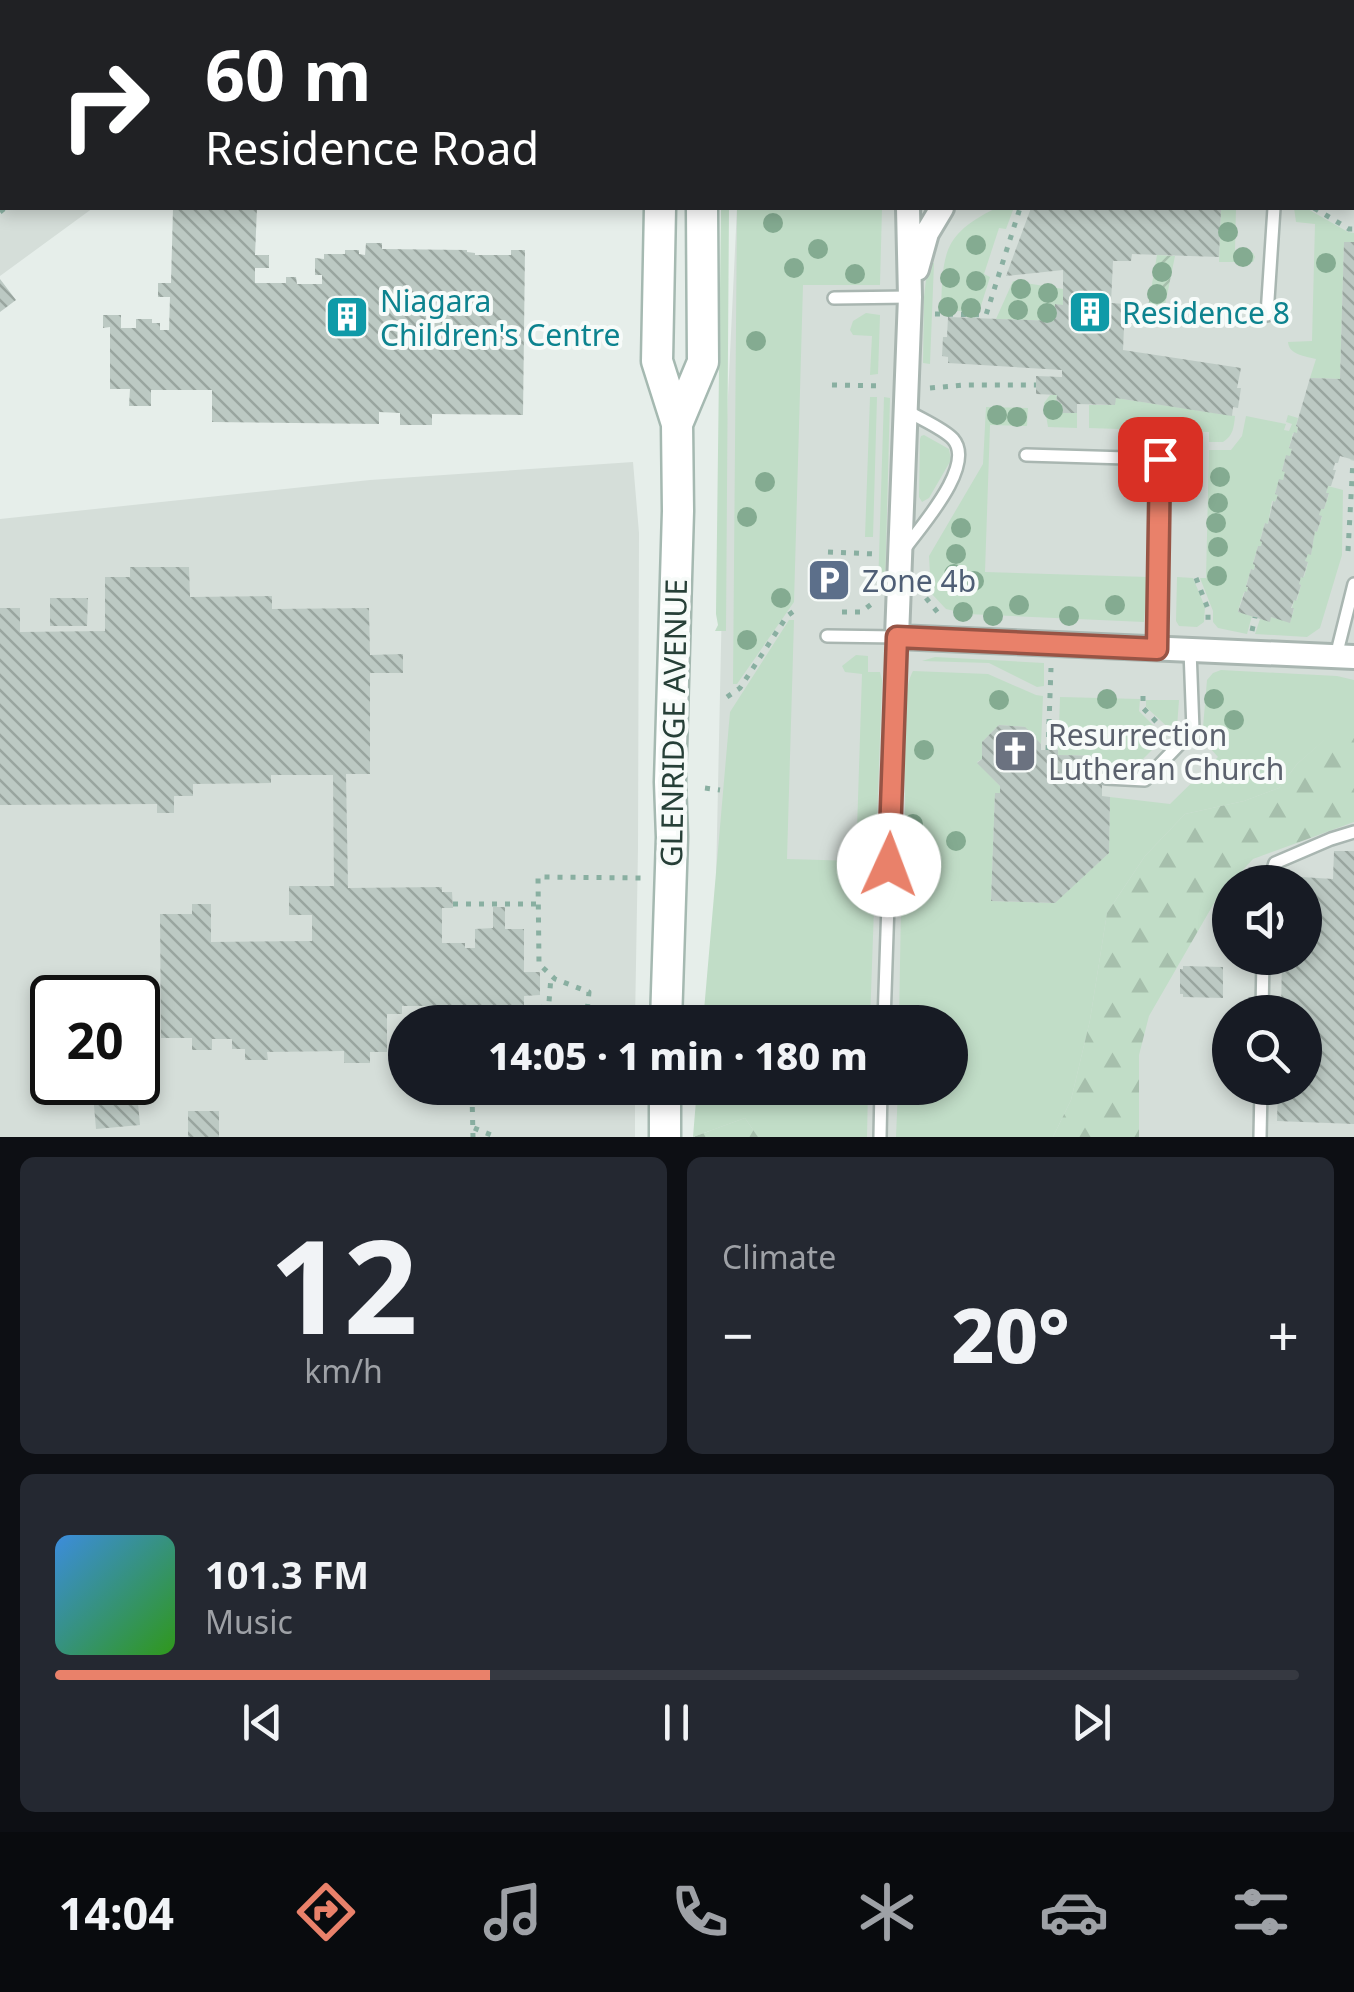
<!DOCTYPE html>
<meta charset="utf-8">
<style>
:root{--surface:#171b24;--page:#242831;--text:#f1f3f6;--muted:#9ea1a6;--line:#363941;--accent:#e9816a}
body{margin:0;font-family:"Noto Sans",sans-serif;background:var(--page);color:var(--text);height:100vh;display:flex;flex-direction:column;font-size:38px;white-space:nowrap}
*{box-sizing:border-box;margin:0}
p{font-size:32px;color:var(--muted)}
.icon{flex:none;width:55px;height:55px;fill:none;stroke:currentColor;stroke-width:2;stroke-linecap:round;stroke-linejoin:round}
.map{position:relative;height:1137px;overflow:hidden}
.drawer{display:flex;flex-direction:column;gap:20px;padding:20px;background:#0d0f14;flex:1}
.drawer>*{flex:none}
.top-card{position:absolute;left:0px;top:0px;width:1355px;height:210px;box-shadow:0 5px 15px #0003;background:#202124;color:#fff;overflow:hidden}
.fabs{position:absolute;left:1212px;top:865px;display:grid;gap:20px}
.fabs a{display:grid;place-items:center;width:110px;height:110px;border-radius:50%;background:var(--surface);box-shadow:0 5px 15px #0003;font-size:50px}
.speed{position:absolute;left:30px;top:975px;display:flex;gap:20px;font-size:50px;font-weight:700;text-align:center}
.speed>*{display:grid;place-content:center;width:130px;height:130px;border-radius:50%;background:var(--surface);box-shadow:0 5px 15px #0003;line-height:1}
.speed .limit{border:5px solid #111;border-radius:15px;background:#fff;color:#111}
.pin{position:absolute;display:grid;place-items:center;width:85px;height:85px;color:#fff;margin:-42px;border-radius:20px;box-shadow:0 5px 15px #0006}
.me{position:absolute;width:110px;margin:-55px;rotate:2deg;stroke-linejoin:round;filter:drop-shadow(0 0 8px #0008)}
.turn{display:flex;align-items:center;gap:35px;height:210px;padding:0 40px;font-size:45px}
.turn .icon{width:130px;height:130px;stroke-width:2.5}
.turn b{display:block;font-size:70px;line-height:85px}
.big{font-size:75px;font-weight:800;line-height:1.1}
.drawer .widget{flex:1;display:flex;flex-direction:column;justify-content:center;gap:15px;min-width:0;padding:0 35px;border-radius:15px;background:var(--page)}
.drawer .dial{align-items:center;gap:0}
.dial b{font-size:130px;line-height:1}
.song{display:flex;align-items:center;gap:30px}
.cover{width:120px;height:120px;border-radius:15px;background:linear-gradient(135deg,hsl(210 70% 55%),hsl(110 70% 35%))}
.played{height:10px;border-radius:5px;background:linear-gradient(90deg,var(--accent) 35%,var(--line) 35%)}
.keys{display:flex;justify-content:space-around;direction:ltr}
.heat{display:flex;justify-content:space-between;align-items:center;font-size:55px;direction:ltr}
.drawer .tiles{flex:1;display:grid;gap:20px;grid-template-columns:1fr 1fr}
.widget:last-child{grid-column:span 2}
.trip{position:absolute;left:388px;top:1005px;width:580px;height:100px;border-radius:50px;background:var(--surface);box-shadow:0 5px 15px #0003;font-weight:800;line-height:100px;text-align:center}
.tab-bar{display:flex;height:160px;justify-content:space-around;align-items:center;background:#090b0e;color:var(--muted)}
.tab-bar .icon{width:70px;height:70px}
.tab-bar .selected{color:var(--accent)}
.tab-bar b{font-size:45px;color:var(--text)}
.map>svg:first-child{display:block}
.built{fill:#d5ded9;fill-rule:evenodd}
.grass{fill:#c1ddc7}
.forest{fill:url(#forest-firs)}
.garden{fill:url(#garden-furrows)}
.building{fill:url(#building-back-hatch)}
.lines{fill:none;stroke-linecap:round;stroke-linejoin:round}
.service-casing{stroke:#a9b6b1;stroke-width:16}
.minor-casing{stroke:#a9b6b1;stroke-width:28}
.tertiary-casing{stroke:#a9b6b1;stroke-width:32}
.secondary-casing{stroke:#a5b9b1;stroke-width:35}
.path{stroke:#89afa1;stroke-width:5;stroke-dasharray:5 8;stroke-linecap:butt}
.service{stroke:#fff;stroke-width:11}
.minor{stroke:#fff;stroke-width:22}
.tertiary{stroke:#fff;stroke-width:28}
.secondary{stroke:#fff;stroke-width:30}
.tree{fill:#84ab91}
.route-casing{stroke:#975445;stroke-width:25}
.route{stroke:#e9816a;stroke-width:18}
.labels{text-anchor:middle;dominant-baseline:central;stroke-width:8;stroke-linejoin:round;paint-order:stroke}
.culture-label{font-size:30px;fill:#0d838f;stroke:#f7fbf9;text-anchor:start}
.service-label{font-size:30px;fill:#4e5e75;stroke:#f7fbf9;text-anchor:start}
.street-label{font-size:30px;fill:#263f37;stroke:#f7fbf9}
.worship-label{font-size:30px;fill:#5b616d;stroke:#f7fbf9;text-anchor:start}
</style>
<div class="map">
<svg width="1354" height="1137" viewBox="0 0 1354 1137">
<defs>
<pattern id="forest-firs" width="22" height="20" patternUnits="userSpaceOnUse" patternTransform="scale(2.5)"><rect width="22" height="20" fill="#c1ddc7"/><path d="M5 1l3.5 6h-7zM16 11l3.5 6h-7z" fill="#a6bfac"/></pattern>
<pattern id="garden-furrows" width="10" height="10" patternUnits="userSpaceOnUse" patternTransform="scale(2.5)"><rect width="10" height="10" fill="#c1ddc7"/><path d="M-1 1l2-2M0 10L10 0M9 11l2-2" fill="none" stroke="#a6bfac"/></pattern>
<pattern id="building-back-hatch" width="6" height="6" patternUnits="userSpaceOnUse" patternTransform="scale(2.5)"><rect width="6" height="6" fill="#bcc9c3"/><path d="M-1 5l2 2M0 0l6 6M5-1l2 2" fill="none" stroke="#99a59f"/></pattern>
</defs>
<rect width="100%" height="100%" fill="#e6eeea"/>
<path class="built" d="M0 0H1354V1137H710L711 1088H950V1022H713L725 459 737 208H1352V2H2V208H93L0 276ZM1230 882H1305V958H1230ZM1230 1012H1305V1088H1230Z
M633 462 639 533 638 848 635 1022H405V1088H635V1137H0V519L370 480ZM52 998H138V1082H52Z"/>
<path class="grass" d="M721 208H729L726 631H715L718 625 716 614Z
M737 208H882L880 285H803L794 602 737 684H733Z
M996 208 1013 210 1006 229 999 228 984 274 990 277 979 312 941 310C943 253 942 235 996 208Z
M1221 208H1236L1235 251 1253 253 1255 257 1253 262H1219Z
M1294 208H1306L1348 232 1354 233V242L1344 243 1340 379 1310 378 1316 359C1305 356 1289 355 1288 342L1312 341 1315 224 1296 222Z
M928 262 934 263 930 364 923 363 924 297Z
M1013 281 1063 289V305H1055L1054 321 996 319Z
M866 313 880 315 878 374 870 375 872 336 853 335 850 330 853 321Z
M1050 395H1057L1056 403 1062 404V413H1077V428L1048 427 1044 403Z
M870 397H877L873 537H865Z
M884 397 890 398 885 588H878Z
M1116 398 1235 416C1234 427 1233 436 1223 442H1209V432L1089 428V405H1114Z
M986 407 1028 408 1027 426 990 425 985 572 1148 577 1144 622 967 614 946 609 931 593 929 556 983 464Z
M1288 415 1298 418 1296 426 1298 427 1297 433H1293L1289 448 1292 449 1290 456H1286L1282 470 1285 472 1283 480H1279L1275 494 1278 495 1275 502 1272 501 1268 524 1265 523 1260 540 1262 542 1261 546H1258L1253 563 1255 565 1254 570 1251 569 1246 586 1248 588 1247 592H1244L1238 611 1252 616 1247 634 1218 628 1213 622V611L1200 578H1206L1209 450H1231L1242 436 1246 416 1286 424 1284 430 1289 431 1292 424 1286 422Z
M924 435 949 449 951 460 929 498 922 502 919 497 920 439 921 436Z
M1328 486 1343 490 1342 555 1320 628 1307 637 1255 634 1260 619 1269 621 1271 617 1290 622 1294 609 1292 608 1294 600H1297L1301 585 1299 584 1301 577H1304L1308 563 1305 561 1308 554H1311L1315 531 1317 532 1322 517 1319 515 1321 509H1324L1329 494 1326 493Z
M1177 577 1193 578 1205 607 1204 622 1197 627 1179 626 1176 621Z
M789 620H794L787 859 856 861 862 674 845 672 842 666 856 655 868 656V672H880L882 680 870 1022H703L730 712Z
M935 657 1044 663V686L1037 687 989 663 922 661Z
M1221 670 1337 676 1354 680V723L1343 724 1297 764 1279 788 1244 801 1185 814 1145 856 1107 913 1090 1020 1071 1100 1053 1137H896L898 1088H950V1022H899L901 907 906 899 901 896C902 867 904 839 905 810 906 778 899 695 913 671L988 674 1036 695 1043 696 1041 744 1025 727 999 725 982 742V759L977 762 1000 786V793L995 794 991 901 1054 903 1109 853 1110 797 1170 804 1218 757 1202 739 1207 680 1213 673Z
M1060 697 1140 699 1139 711 1165 737 1133 769 1102 768V756L1058 755Z
M1146 700H1179L1177 727 1173 732 1146 707Z
M697 1088H868L867 1137H758L745 1118 693 1137Z"/>
<path class="forest" d="M1343 723H1354V822L1253 859 1217 898 1149 1016 1139 1055V1137H1053L1071 1100 1090 1020 1107 913 1145 856 1185 814 1244 801 1279 788 1297 764Z
M745 1118 758 1137H693Z"/>
<path class="garden" d="M1157 255 1175 256 1161 325 1124 322 1125 307H1148Z"/>
<path class="building" d="M173 208H257L255 255H269V268H255V283H286V277H296L297 284H322V275H315V258L324 259V254H345V250H359V254L365 255 366 243H382V249L467 250V252L475 253V255H511V250H525L523 415 432 414V425H400V413L379 412V424L212 422V390H151V406H129L130 389H110V327L103 328V315H121V328H136V319H152V323H160V330H169L170 297H158V283H171Z
M1031 208H1221L1219 257 1132 254 1131 261H1113L1111 303 1125 304 1123 350 1241 368 1237 388H1241L1238 408 1233 407 1232 416 1116 398 1115 405 1077 404V413H1062V404L1056 403 1057 395 1036 394V376L1062 377V370L948 363V357L942 356 943 337H947L948 317 1054 321 1055 304 1063 305V270L1006 276Z
M1344 242H1354V460L1340 456 1338 463H1335L1333 470H1336L1331 486H1328L1326 493H1329L1324 509H1321L1319 515 1322 516 1317 532 1315 531 1311 555 1308 554 1305 561 1308 562 1303 578 1301 577 1299 584 1301 585 1296 601 1294 600 1291 608H1294L1290 623 1271 617 1270 622 1238 612 1245 591 1247 592 1248 587H1246L1251 569 1254 570 1255 565 1253 564 1258 546H1261L1262 542 1260 541 1265 523 1268 524 1273 501 1275 502 1278 495 1275 494 1279 479 1283 480 1285 472 1282 471 1286 455 1290 456 1292 449 1289 448 1294 432 1297 433 1298 427 1296 426 1310 378 1340 379Z
M0 279 16 300 0 312Z
M130 567H189L190 597 272 596V609L369 608 370 655 403 654V673H370V774H346L348 888 442 887V892H452L453 908H442V943H465V948H475V929L493 928V907H505V929H524V972H540V995L524 996V1022H476L475 1005 454 1006V1013L428 1012V1006H402V1014H387V1052H370V1063H344V1051L267 1052 268 1060H245V1049H232V1039H212V1050H192V1038H161L160 914H192V904H211V942L312 941V915H289V886H334L333 775H271V783L193 784V796H174V813H157V804L0 805V608H20V632L105 631V577H130Z
M50 598H88L87 626H50Z
M999 725 1025 727 1041 744V750H1058V755L1102 756V796L1110 797 1109 853 1055 903 991 901 995 793H1000V786L977 763 982 759V742Z
M1334 851H1354V1124L1277 1121 1278 1088H1305V1012H1281L1282 958H1305V882H1285V876L1333 879Z
M1183 966 1223 967V998L1183 997V994H1180V969H1183Z
M92 1082H136L140 1125 96 1129Z
M188 1111H219V1137H188Z"/>
<g class="lines">
<g class="service-casing">
<path id="service" d="M834 298 910 297
M1267 315 1274 208
M906 410C918 418 943 428 953 439 976 465 922 525 906 547
M1026 455 1160 459 1157 649
M827 636 897 637 884 1022
M1336 656 1354 584
M1106 778 1145 780 1193 730 1190 650
M1269 882 1275 863 1331 839 1354 832
M1262 1012 1263 958
M880 1137 881 1088
M1260 1137 1261 1088"/>
</g>
<g class="minor-casing">
<path id="minor" d="M0 65 2 70
M1352 125H1354
M908 208 910 297 897 637 1354 657
M917 269 927 233 942 208"/>
</g>
<g class="tertiary-casing">
<path id="tertiary" d="M1032 2 1035 0"/>
</g>
<g class="secondary-casing">
<path id="secondary" d="M668 2V0
M704 2V0
M660 208 657 361 677 424 678 511 670 782 672 837 666 1022
M677 424 703 362 702 208
M665 1088V1137"/>
</g>
<path class="path" d="M1305 0V2
M232 2V0
M426 2V0
M585 2 586 0
M0 108 2 106
M0 139 2 142
M1314 208 1349 229H1354
M0 212 5 208
M935 314 986 315 1020 208
M832 385 884 386
M930 388 965 385H1036
M1348 551 1353 460
M828 552 875 554
M1196 578 1208 609V627
M926 598 939 614
M842 612H861L873 603
M1252 631 1255 617
M1143 696V708L1167 733
M727 697 740 688 787 616 794 611
M1048 750 1051 668
M705 788 720 790
M453 904H538
M538 1022V1011L549 1002 551 977
M586 1022 589 992 555 979 539 964 538 877 641 878
M472 1094 473 1137
M474 1128 496 1137"/>
<use href="#service" class="service"/>
<use href="#minor" class="minor"/>
<use href="#tertiary" class="tertiary"/>
<use href="#secondary" class="secondary"/>
</g>
<g class="tree">
<circle cx="773" cy="223" r="10"/>
<circle cx="1228" cy="232" r="10"/>
<circle cx="976" cy="245" r="10"/>
<circle cx="818" cy="249" r="10"/>
<circle cx="1243" cy="257" r="10"/>
<circle cx="1326" cy="263" r="10"/>
<circle cx="794" cy="268" r="10"/>
<circle cx="1162" cy="272" r="10"/>
<circle cx="855" cy="274" r="10"/>
<circle cx="950" cy="278" r="10"/>
<circle cx="976" cy="281" r="10"/>
<circle cx="1021" cy="289" r="10"/>
<circle cx="1048" cy="293" r="10"/>
<circle cx="1157" cy="294" r="10"/>
<circle cx="948" cy="307" r="10"/>
<circle cx="971" cy="308" r="10"/>
<circle cx="1018" cy="310" r="10"/>
<circle cx="1047" cy="313" r="10"/>
<circle cx="1131" cy="314" r="10"/>
<circle cx="1151" cy="315" r="10"/>
<circle cx="756" cy="341" r="10"/>
<circle cx="1053" cy="410" r="10"/>
<circle cx="997" cy="415" r="10"/>
<circle cx="1017" cy="417" r="10"/>
<circle cx="1220" cy="477" r="10"/>
<circle cx="765" cy="482" r="10"/>
<circle cx="1218" cy="503" r="10"/>
<circle cx="747" cy="517" r="10"/>
<circle cx="1216" cy="523" r="10"/>
<circle cx="961" cy="528" r="10"/>
<circle cx="1218" cy="547" r="10"/>
<circle cx="956" cy="554" r="10"/>
<circle cx="954" cy="574" r="10"/>
<circle cx="1217" cy="576" r="10"/>
<circle cx="974" cy="581" r="10"/>
<circle cx="781" cy="598" r="10"/>
<circle cx="1019" cy="605" r="10"/>
<circle cx="1115" cy="605" r="10"/>
<circle cx="963" cy="612" r="10"/>
<circle cx="993" cy="616" r="10"/>
<circle cx="1069" cy="616" r="10"/>
<circle cx="747" cy="640" r="10"/>
<circle cx="1107" cy="699" r="10"/>
<circle cx="1214" cy="699" r="10"/>
<circle cx="999" cy="700" r="10"/>
<circle cx="1234" cy="720" r="10"/>
<circle cx="924" cy="750" r="10"/>
<circle cx="913" cy="824" r="10"/>
<circle cx="956" cy="841" r="10"/>
<circle cx="922" cy="878" r="10"/>
</g>
<g class="lines">
<g class="route-casing">
<path id="route" d="M889 865 897 637 1157 649 1160 459"/>
</g>
<use href="#route" class="route"/>
</g>
<defs>
<g id="building-square" transform="scale(2.25)"><rect x="-9" y="-9" width="18" height="18" rx="4" fill="#0f9aa8" stroke="#f7fbf9"/><path d="M-4-6H4V6H1V3H-1V6H-4ZM-2.5-4.3h1.7v1.8h-1.7ZM.8-4.3h1.7v1.8H.8ZM-2.5-1h1.7V.8h-1.7ZM.8-1h1.7V.8H.8Z" fill="#fff"/></g>
<g id="parking-square" transform="scale(2.25)"><rect x="-9" y="-9" width="18" height="18" rx="4" fill="#5c6f8a" stroke="#f7fbf9"/><path d="M-3.5-5.5H1a3.5 3.5 0 0 1 0 7H-1V5.5H-3.5ZM-1-3.4V-.6H.8a1.4 1.4 0 0 0 0-2.8Z" fill="#fff"/></g>
<g id="church-square" transform="scale(2.25)"><rect x="-9" y="-9" width="18" height="18" rx="4" fill="#6b7280" stroke="#f7fbf9"/><path d="M-1.2-6h2.4v3.5h3.3v2.4h-3.3V6h-2.4V-.1h-3.3v-2.4h3.3Z" fill="#fff"/></g>
</defs>
<g fill-rule="evenodd">
<use href="#building-square" x="1090" y="312"/>
<use href="#building-square" x="347" y="317"/>
<use href="#parking-square" x="829" y="580"/>
<use href="#church-square" x="1015" y="751"/>
</g>
<g class="labels">
<g class="culture-label">
<text x="380" y="300">Niagara<tspan x="380" dy="34">Children's Centre</tspan></text>
<text x="1122" y="312">Residence 8</text>
</g>
<g class="service-label">
<text x="862" y="580">Zone 4b</text>
</g>
<g class="street-label">
<text transform="translate(673 723) rotate(-89)">GLENRIDGE AVENUE</text>
</g>
<g class="worship-label">
<text x="1048" y="734">Resurrection<tspan x="1048" dy="34">Lutheran Church</tspan></text>
</g>
</g>
</svg>
<div class="fabs">
<a><svg class="icon" aria-label="sound" viewBox="0 0 24 24"><path d="M4 9h4l5-4v14l-5-4H4zM17 9q2 3 0 6"/></svg></a>
<a><svg class="icon" aria-label="search" viewBox="0 0 24 24"><circle cx="10" cy="10" r="6"/><path d="M15 15l6 6"/></svg></a>
</div>
<div class="speed"><div class="limit">20</div></div>
<div class="pin" style="left:1160px;top:459px;background:#d93025"><svg class="icon" aria-label="arrive" viewBox="0 0 24 24"><path d="M6 21V4h12l-3 4 3 4H6"/></svg></div>
<svg class="me" style="left:889px;top:865px" viewBox="-20 -20 40 40"><circle r="19" fill="#fff"/><path d="M0-13L10 11 0 6-10 11z" fill="#e9816a"/></svg>
<div class="trip">14:05 · 1 min · 180 m</div>
<div class="top-card">
<div class="turn"><svg class="icon" aria-label="right" viewBox="0 0 24 24"><path d="M7 20v-9h11M14 6l5 5-5 5"/></svg><div><b>60 m</b>Residence Road</div></div>
</div>
</div>
<section class="drawer">
<div class="tiles">
<div class="widget dial"><b>12</b><p>km/h</p></div>
<div class="widget"><p>Climate</p>
<div class="heat"><a>−</a><b class="big">20°</b><a>+</a></div>
</div>
<div class="widget">
<div class="song"><i class="cover"></i><div><b>101.3 FM</b><p>Music</p></div></div>
<div class="played"></div>
<div class="keys"><svg class="icon" aria-label="previous" viewBox="0 0 24 24"><path d="M18 5L8 12l10 7zM5 5v14"/></svg><svg class="icon" aria-label="pause" viewBox="0 0 24 24"><path d="M8 5v14M16 5v14"/></svg><svg class="icon" aria-label="next" viewBox="0 0 24 24"><path d="M6 5l10 7-10 7zM19 5v14"/></svg></div>
</div>
</div>
</section>
<nav class="tab-bar">
<b>14:04</b>
<svg class="icon selected" aria-label="directions" viewBox="0 0 24 24"><path d="M12 3l9 9-9 9-9-9zM9 14v-3h6M13 9l2 2-2 2"/></svg>
<svg class="icon" aria-label="music" viewBox="0 0 24 24"><path d="M9 18V5l10-2v13"/><circle cx="6" cy="18" r="3"/><circle cx="16" cy="16" r="3"/></svg>
<svg class="icon" aria-label="phone" viewBox="0 0 24 24"><path d="M5 4h4l2 5-3 2q2 4 5 5l2-3 5 2v4C11 20 4 13 5 4z"/></svg>
<svg class="icon" aria-label="climate" viewBox="0 0 24 24"><path d="M12 3v18M4 7l16 10M4 17L20 7"/></svg>
<svg class="icon" aria-label="car" viewBox="0 0 24 24"><path d="M5 17H2v-5l4-1 3-4h7l3 4 3 1v5h-3M9 17h6M6 11h13"/><circle cx="7" cy="17" r="2"/><circle cx="17" cy="17" r="2"/></svg>
<svg class="icon" aria-label="filters" viewBox="0 0 24 24"><path d="M4 7h16M4 17h16"/><circle cx="9" cy="7" r="2"/><circle cx="15" cy="17" r="2"/></svg>
</nav>
